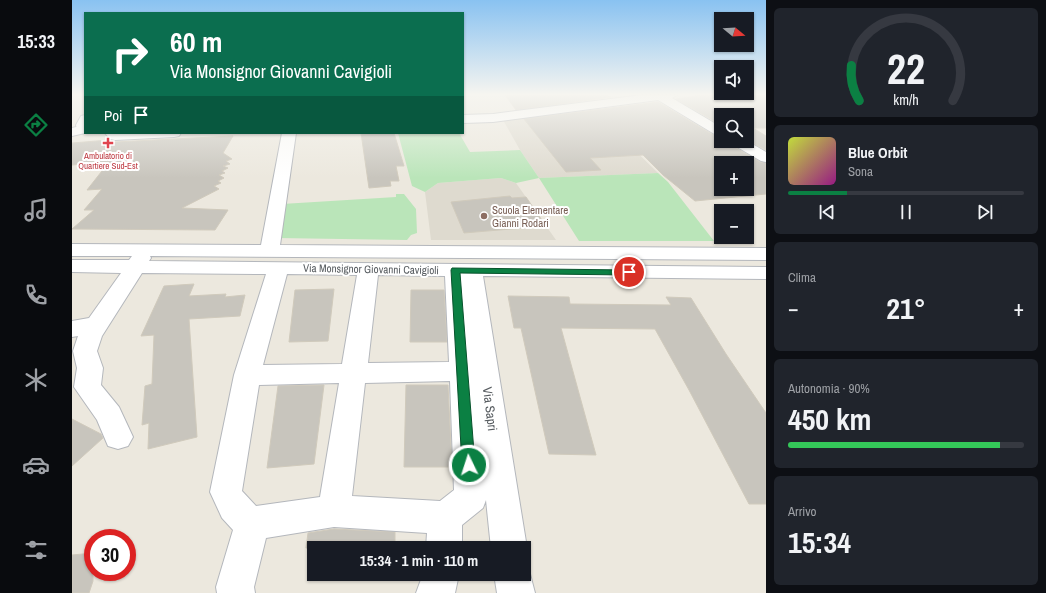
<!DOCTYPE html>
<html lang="it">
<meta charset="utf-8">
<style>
:root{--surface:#171b24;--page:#20242c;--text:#f1f3f6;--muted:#9ea1a6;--line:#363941;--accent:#0b8043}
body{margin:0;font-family:"Archivo Narrow",sans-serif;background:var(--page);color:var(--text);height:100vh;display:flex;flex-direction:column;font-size:15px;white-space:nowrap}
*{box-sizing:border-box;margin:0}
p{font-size:13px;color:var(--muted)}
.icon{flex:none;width:22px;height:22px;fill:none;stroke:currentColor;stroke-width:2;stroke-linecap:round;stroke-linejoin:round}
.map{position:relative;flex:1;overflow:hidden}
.panel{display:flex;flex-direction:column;gap:8px;padding:8px;background:#0d0f14;width:280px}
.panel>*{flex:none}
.hud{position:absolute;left:12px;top:12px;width:380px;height:122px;border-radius:0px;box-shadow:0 1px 3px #0004;background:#0b6e4f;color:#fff;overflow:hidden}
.needle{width:26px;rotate:108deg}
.buttons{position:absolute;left:642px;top:12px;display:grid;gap:8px}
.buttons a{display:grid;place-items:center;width:40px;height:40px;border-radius:0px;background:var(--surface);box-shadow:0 1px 3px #0004;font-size:20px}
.speed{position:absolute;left:12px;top:529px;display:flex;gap:8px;font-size:20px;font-weight:700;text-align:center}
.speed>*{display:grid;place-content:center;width:52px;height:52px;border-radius:50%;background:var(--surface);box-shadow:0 1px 3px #0004;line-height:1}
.speed .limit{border:6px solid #d22;background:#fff;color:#111}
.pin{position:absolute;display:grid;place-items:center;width:34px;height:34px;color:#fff;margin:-17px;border:2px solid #fff;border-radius:50%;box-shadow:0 1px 4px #0007}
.me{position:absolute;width:44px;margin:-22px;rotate:356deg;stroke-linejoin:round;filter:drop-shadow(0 0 3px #0008)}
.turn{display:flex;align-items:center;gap:14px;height:84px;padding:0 20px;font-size:18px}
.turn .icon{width:52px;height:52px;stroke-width:2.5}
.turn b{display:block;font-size:28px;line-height:34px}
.then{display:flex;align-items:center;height:38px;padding:0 20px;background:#0003;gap:8px;font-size:15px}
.big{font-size:30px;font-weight:700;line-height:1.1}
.panel .widget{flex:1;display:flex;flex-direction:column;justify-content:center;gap:6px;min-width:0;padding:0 14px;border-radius:6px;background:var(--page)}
.panel .dial{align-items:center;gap:0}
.dial svg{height:104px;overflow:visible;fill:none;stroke:var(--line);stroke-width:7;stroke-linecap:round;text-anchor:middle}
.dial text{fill:var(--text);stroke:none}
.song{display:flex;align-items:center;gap:12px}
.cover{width:48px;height:48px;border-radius:6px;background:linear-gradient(135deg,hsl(70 70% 55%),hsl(310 70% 35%))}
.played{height:4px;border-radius:2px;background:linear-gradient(90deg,var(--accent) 25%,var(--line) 25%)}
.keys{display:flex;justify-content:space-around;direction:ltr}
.heat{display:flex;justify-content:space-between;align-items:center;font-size:22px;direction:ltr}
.charge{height:6px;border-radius:3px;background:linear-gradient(90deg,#34c759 90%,var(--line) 0)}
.trip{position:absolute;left:235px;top:541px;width:224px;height:40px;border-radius:0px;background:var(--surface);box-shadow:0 1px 3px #0004;font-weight:700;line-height:40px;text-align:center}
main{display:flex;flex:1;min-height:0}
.tab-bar{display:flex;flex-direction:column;width:72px;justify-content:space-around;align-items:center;background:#090b0e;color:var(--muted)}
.tab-bar .icon{width:28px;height:28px}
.tab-bar .current{color:var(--accent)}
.tab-bar b{font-size:18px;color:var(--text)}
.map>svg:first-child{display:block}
.education{fill:#dedacf}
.green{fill:#bae5b9}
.building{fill:#c8c5bd;stroke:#d0cabc;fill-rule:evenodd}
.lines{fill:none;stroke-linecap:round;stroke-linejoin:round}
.street-casing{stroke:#b4b7bc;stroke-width:2}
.secondary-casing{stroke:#b4b9bf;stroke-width:2}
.street{fill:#fff;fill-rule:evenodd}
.secondary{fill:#fff;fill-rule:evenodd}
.route{fill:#0b8043;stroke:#07532c}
.health-dot{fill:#e0444e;stroke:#fff;stroke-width:1.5}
.education-dot{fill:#8d6e63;stroke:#fff;stroke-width:1.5}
.labels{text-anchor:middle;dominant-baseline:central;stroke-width:4;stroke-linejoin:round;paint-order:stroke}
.far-health-label{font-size:9px;fill:#be3a42;stroke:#fff}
.education-label{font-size:11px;fill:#785e54;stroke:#fff;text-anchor:start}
.street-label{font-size:11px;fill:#575c60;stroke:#fff}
.near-street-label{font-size:13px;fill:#575c60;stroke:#fff}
</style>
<main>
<nav class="tab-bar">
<b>15:33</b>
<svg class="icon current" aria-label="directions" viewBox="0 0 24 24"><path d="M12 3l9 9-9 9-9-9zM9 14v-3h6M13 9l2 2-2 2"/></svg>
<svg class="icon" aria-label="music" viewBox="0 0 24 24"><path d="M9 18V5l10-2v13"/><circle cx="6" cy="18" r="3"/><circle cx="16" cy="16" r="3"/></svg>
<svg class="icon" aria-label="phone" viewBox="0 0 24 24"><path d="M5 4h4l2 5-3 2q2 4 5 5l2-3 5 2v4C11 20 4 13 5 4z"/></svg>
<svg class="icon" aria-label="climate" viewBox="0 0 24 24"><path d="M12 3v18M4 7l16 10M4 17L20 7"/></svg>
<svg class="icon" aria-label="car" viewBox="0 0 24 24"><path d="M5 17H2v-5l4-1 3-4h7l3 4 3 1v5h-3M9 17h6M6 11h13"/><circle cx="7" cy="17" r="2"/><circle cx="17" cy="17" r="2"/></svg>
<svg class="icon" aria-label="filters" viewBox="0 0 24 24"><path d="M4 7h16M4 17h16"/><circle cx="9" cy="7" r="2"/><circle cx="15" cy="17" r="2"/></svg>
</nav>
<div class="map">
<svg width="694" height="593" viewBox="0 0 694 593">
<rect width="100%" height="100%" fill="#ece8de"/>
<path class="education" d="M489 114 494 118 529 117 586 173 467 178 448 150 431 120Z
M429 178 444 183 484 240H359L353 192 366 183Z"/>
<path class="green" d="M326 133H387L398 152 448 150 467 178 586 173 596 182 642 241H507L467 178 444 183 429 178 366 183 353 192 340 186Z
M324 194H332L344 209 345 233 339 235 335 240 205 238 210 204 324 197Z"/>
<path class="building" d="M433 95H535L539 97 444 110Z
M629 95H694V128H681L694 136V150L675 140V115H649V125L604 99Z
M586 102 643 136 649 137V141H657L659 145 688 162 694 163V194L623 201 591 175 571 155 518 158 529 170 494 172 452 119ZM649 163H675V189H649Z
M289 133H322L332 166H324L327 181H318L319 186 297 188Z
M161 136 151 153 160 159 154 161 158 164 151 166 156 168 150 171 153 173 147 175 152 178 146 181 149 183 142 186 147 189 110 208 156 210 143 230 0 229 22 210H12L30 189 15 190 37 162 0 165V143L37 140 43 142Z
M438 196 440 198 454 197 474 226 392 233 379 202Z
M122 284 117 296 154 294 153 297 173 295 168 316 117 319 125 437 76 449 77 423 70 425 73 386 80 384 82 335 69 336 92 286Z
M262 289 256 341 217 342 223 290Z
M339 290H372L375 342H338Z
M436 296 497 297 498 304 599 305 594 297 619 298 654 354 694 413V504H677L617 390 583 329 489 328 524 455 477 454 449 328H442Z
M252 385 242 464 195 468 206 386Z
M334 385H376L380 467H332Z
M0 419 29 434 31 438 0 466Z
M262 529 323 532V548H234L236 533Z
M21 553V581L17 593H0V555Z"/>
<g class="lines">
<g class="street-casing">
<path id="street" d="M570 95H605L600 98 649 127V136L644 135 586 100 421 122 391 123V115L421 114Z
M13 115V133H15H6L4 125 9 116Z
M33 133H109L107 136 102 137 43 140 38 139Z
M210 133H224L208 245 694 248V260L78 256 79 258 77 261 694 267V279L411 276 455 548 452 555V548H419L414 500 411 508 390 525V548H354L355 533 262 527 194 538 182 587 183 593H145L144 587 161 530 150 518 138 492 162 375 194 274 70 273 30 336 25 351 31 368 29 385 47 407 61 437 56 446 46 449 36 446 25 420 2 387 5 368 1 351 6 336 0 337V321L17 318 49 273 0 272V260H57L60 256H0V244L189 245ZM215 274 285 275 270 364 191 365ZM306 275 373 276 377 362 296 363ZM378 381 382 490 368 501 280 496 293 383ZM267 383 248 497 184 506 170 491 187 385Z
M658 141H675L694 152V162L689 161 660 144Z
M452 561 458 574 463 593H425L422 574H452Z
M351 574H387L383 593H344Z"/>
</g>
<g class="secondary-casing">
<path id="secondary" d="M13 125V133L0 136V128Z"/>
</g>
<use href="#street" class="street"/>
<use href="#secondary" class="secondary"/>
</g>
<linearGradient id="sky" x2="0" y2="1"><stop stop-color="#89c2f1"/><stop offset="0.53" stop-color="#f6f5f0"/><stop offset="1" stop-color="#f6f5f0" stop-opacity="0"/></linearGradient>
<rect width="694" height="178" fill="url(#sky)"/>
<path class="route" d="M380 268 557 270 561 272 557 275 388 273 403 465 401 469 397 471 392 469 390 465 379 270Z"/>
<path class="health-dot" d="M34 137h4v4h4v4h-4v4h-4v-4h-4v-4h4z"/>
<circle class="education-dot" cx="412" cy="216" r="4"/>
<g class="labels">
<g class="far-health-label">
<text x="36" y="156">Ambulatorio di<tspan x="36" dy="10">Quartiere Sud-Est</tspan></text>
</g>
<g class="education-label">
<text x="420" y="210">Scuola Elementare<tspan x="420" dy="13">Gianni Rodari</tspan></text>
</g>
<g class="street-label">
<text transform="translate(299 269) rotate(1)">Via Monsignor Giovanni Cavigioli</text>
</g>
<g class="near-street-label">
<text transform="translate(418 409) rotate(83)">Via Sapri</text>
</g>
</g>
</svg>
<div class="buttons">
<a><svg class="needle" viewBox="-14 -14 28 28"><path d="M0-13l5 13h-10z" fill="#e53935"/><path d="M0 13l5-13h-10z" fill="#9ea1a6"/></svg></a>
<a><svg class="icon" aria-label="sound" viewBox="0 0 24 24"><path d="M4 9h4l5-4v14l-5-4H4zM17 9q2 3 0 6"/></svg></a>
<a><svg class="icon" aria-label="search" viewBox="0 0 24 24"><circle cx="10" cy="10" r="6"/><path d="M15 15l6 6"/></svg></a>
<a>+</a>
<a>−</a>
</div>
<div class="speed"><div class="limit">30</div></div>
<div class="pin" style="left:557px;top:272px;background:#d93025"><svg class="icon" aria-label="arrive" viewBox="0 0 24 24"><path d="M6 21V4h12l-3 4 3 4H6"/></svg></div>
<svg class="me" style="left:397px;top:465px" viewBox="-20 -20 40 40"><circle r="17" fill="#0b8043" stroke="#fff" stroke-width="3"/><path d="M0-11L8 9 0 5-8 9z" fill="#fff"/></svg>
<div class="trip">15:34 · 1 min · 110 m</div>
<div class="hud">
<div class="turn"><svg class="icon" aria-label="right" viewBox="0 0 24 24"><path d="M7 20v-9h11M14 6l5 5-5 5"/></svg><div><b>60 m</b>Via Monsignor Giovanni Cavigioli</div></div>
<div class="then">Poi<svg class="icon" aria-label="arrive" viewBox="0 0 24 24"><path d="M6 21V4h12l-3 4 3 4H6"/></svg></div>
</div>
</div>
<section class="panel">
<div class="widget dial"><svg viewBox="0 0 100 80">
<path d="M14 69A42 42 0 1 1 86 69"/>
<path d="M14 69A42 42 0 0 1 8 42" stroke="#0b8043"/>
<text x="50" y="56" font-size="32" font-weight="700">22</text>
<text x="50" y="72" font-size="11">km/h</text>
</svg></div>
<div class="widget">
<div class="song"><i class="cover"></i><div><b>Blue Orbit</b><p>Sona</p></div></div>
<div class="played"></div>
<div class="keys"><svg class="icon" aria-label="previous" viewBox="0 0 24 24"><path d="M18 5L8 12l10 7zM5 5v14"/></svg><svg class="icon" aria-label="pause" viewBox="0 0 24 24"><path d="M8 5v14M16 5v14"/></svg><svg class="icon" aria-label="next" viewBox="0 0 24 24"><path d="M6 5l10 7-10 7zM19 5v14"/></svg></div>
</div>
<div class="widget"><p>Clima</p>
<div class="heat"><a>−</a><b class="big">21°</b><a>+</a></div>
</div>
<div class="widget"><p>Autonomia · 90%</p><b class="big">450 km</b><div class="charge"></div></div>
<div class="widget"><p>Arrivo</p><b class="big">15:34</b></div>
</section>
</main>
